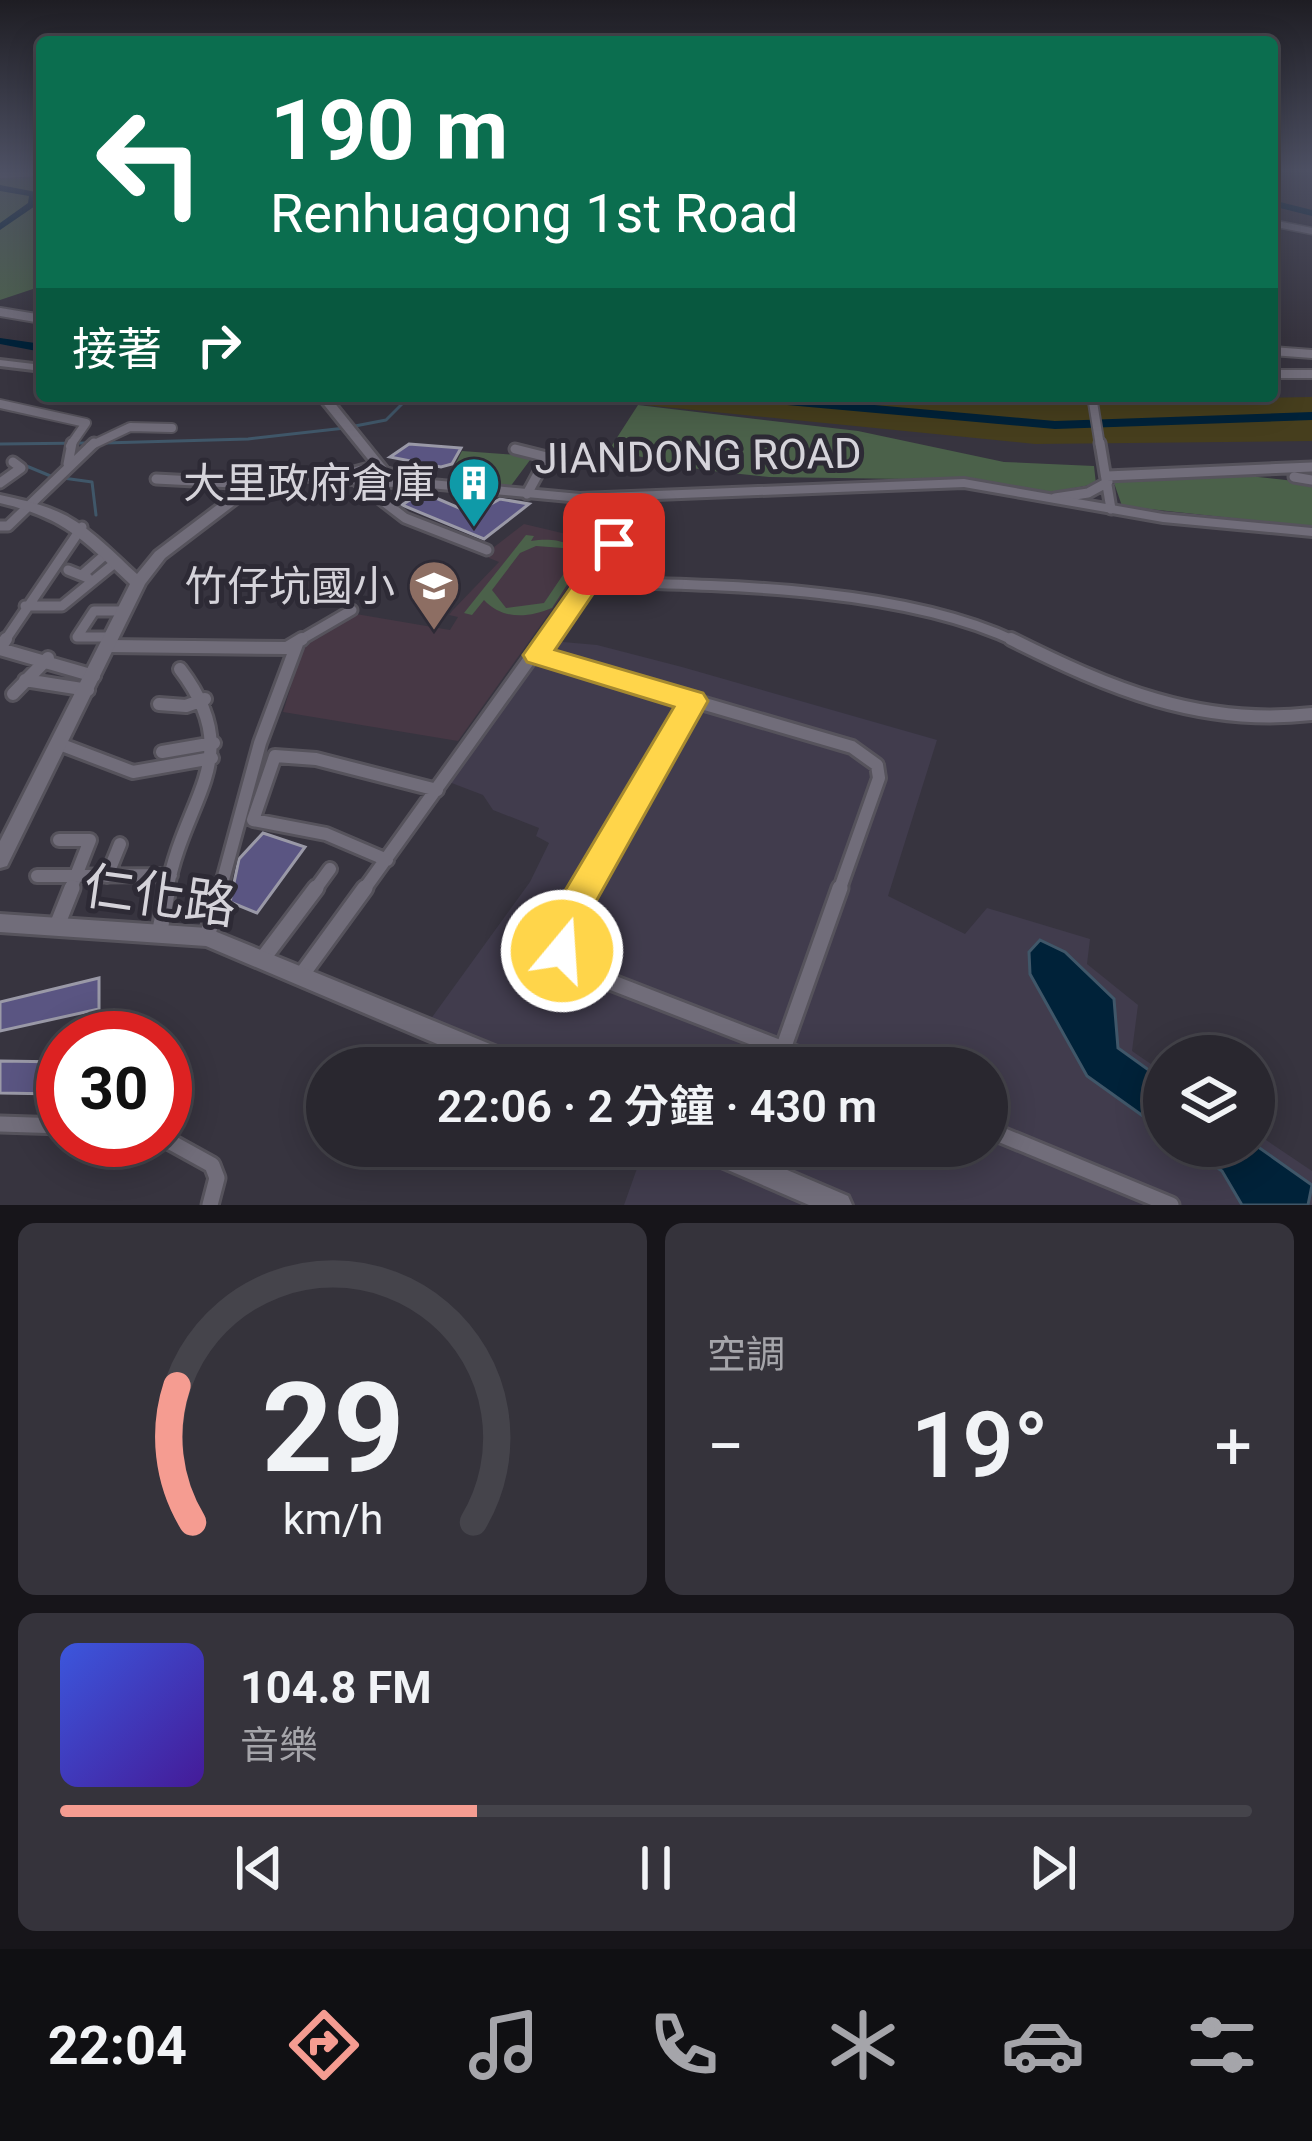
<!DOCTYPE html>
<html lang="zh-TW">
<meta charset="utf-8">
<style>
:root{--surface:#29272f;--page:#35333b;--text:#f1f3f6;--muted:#a5a5aa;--line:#45444b;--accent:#f59c91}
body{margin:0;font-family:Roboto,"Noto Sans TC",sans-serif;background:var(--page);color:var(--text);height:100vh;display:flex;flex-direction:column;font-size:45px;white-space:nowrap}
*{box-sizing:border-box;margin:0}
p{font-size:39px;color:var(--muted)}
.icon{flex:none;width:66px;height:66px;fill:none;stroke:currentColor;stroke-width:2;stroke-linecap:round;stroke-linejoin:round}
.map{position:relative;height:1205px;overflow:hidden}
.drawer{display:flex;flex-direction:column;gap:18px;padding:18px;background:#17151a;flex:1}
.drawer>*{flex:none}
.guide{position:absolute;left:36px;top:36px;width:1242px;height:366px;border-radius:12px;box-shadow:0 6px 30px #0003,0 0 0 3px var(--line);background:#0b6e4f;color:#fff;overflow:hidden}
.tools{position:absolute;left:1143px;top:1035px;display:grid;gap:24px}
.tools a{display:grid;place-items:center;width:132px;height:132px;border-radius:50%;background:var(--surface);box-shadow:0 6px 30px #0003,0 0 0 3px var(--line);font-size:60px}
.speed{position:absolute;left:36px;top:1011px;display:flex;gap:24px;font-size:60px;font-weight:700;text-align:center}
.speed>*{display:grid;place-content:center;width:156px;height:156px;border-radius:50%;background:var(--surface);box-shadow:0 6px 30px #0003,0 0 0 3px var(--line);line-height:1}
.speed .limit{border:18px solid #d22;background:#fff;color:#111}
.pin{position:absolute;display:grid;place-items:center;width:102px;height:102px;color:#fff;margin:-51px;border-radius:24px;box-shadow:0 6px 18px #0006}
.me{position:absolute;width:132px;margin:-66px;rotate:18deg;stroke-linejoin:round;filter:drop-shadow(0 0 9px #0008)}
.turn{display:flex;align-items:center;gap:42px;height:252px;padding:0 36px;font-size:54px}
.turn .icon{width:156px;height:156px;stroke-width:2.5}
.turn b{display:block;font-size:84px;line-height:102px}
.then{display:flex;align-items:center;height:114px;padding:0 36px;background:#0003;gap:24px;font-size:45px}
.big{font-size:90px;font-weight:600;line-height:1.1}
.drawer .widget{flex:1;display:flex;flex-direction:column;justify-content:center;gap:18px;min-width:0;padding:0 42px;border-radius:18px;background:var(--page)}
.drawer .dial{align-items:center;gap:0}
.dial svg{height:312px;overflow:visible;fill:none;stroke:var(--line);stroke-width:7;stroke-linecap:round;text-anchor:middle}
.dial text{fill:var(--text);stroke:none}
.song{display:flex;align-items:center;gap:36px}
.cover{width:144px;height:144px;border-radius:18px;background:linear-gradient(135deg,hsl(230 70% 55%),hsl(260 70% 35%))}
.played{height:12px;border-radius:6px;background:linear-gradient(90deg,var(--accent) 35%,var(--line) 35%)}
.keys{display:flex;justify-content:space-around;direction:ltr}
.heat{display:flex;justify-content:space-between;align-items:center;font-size:66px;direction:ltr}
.drawer .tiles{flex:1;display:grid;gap:18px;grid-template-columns:1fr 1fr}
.widget:last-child{grid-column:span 2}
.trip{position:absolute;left:306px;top:1047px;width:702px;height:120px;border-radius:60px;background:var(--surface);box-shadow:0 6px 30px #0003,0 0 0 3px var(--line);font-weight:600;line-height:120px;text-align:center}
.menu{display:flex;height:192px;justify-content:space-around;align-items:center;background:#101013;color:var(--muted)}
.menu .icon{width:84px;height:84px}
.menu .selected{color:var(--accent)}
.menu b{font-size:54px;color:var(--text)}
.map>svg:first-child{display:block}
.built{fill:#413c4d}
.education{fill:#473845}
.green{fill:#4b614a;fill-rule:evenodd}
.sand{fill:#463e1d}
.water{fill:#002239;stroke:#405769;stroke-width:3}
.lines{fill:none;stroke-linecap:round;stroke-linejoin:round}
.stream{stroke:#405769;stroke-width:3}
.river{fill:#002239;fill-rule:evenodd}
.building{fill:#5a5582;stroke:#9a99a7;stroke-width:3}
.street-far4-casing{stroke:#56535c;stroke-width:9}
.street-far3-casing{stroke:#56535c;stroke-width:12}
.street-far2-casing{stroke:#56535c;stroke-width:15}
.street-far1-casing{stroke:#56535c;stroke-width:18}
.street-casing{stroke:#56535c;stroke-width:21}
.secondary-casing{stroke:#56535c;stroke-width:6}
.street-far4{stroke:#716d7a;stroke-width:6}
.street-far3{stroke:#716d7a;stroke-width:8}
.street-far2{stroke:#716d7a;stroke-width:9}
.street-far1{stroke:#716d7a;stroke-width:12}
.street{stroke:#716d7a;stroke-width:15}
.secondary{fill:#716d7a;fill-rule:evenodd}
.route{fill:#ffd54a;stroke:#a68a30;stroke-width:3}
.labels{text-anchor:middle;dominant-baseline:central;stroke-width:10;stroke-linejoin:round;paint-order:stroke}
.street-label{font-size:42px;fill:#d5d3da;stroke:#2d2a35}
.poi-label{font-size:42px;fill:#d5d3da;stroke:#2d2a35;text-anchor:end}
.near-street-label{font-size:51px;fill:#d5d3da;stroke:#2d2a35}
</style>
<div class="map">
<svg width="1312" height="1205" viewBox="0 0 1312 1205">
<rect width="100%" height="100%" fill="#37343f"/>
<path class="built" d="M552 641 597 645 682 667 937 740 888 896 965 934 987 908 1090 939 1087 964 1138 1005 1132 1051 1164 1073V1146H1254V1132L1312 1171V1205H624L645 1146H987V1068H490L417 1038 530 882 549 843 536 836 539 828 493 810 483 795 449 782Z"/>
<path class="education" d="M524 524 600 542 458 741 283 712 302 650 315 635 356 614 450 630 458 617 449 615 452 611 499 562 489 558V551Z"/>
<path class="green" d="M0 170H42V286L0 300Z
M638 405 858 431 1004 462 1094 466 1096 484 1047 493 976 480 769 477 703 470 609 450Z
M462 451 533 456 510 487 448 479Z
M1231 474 1312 483V527L1122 506 1113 480Z
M526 535 534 536 531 541C551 538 576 539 581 563L552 608C528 618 503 620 484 600L472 615 464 613ZM536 546 563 548 571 563 544 603 506 608 492 590 520 553Z"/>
<path class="sand" d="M555 396H823L922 403 1312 397V441L1035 444Z"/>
<path class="water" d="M1040 940 1065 952 1114 999 1118 1048 1164 1081V1131L1087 1076 1030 974 1029 952Z
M1254 1144 1312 1185 1308 1205H1242L1222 1171 1186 1146Z"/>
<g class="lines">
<path class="stream" d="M33 194 42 192
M33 200 42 199
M30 205 42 206
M355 426 386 420 410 396
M104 443 248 439 345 428
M0 444 88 443
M24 465 53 477
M63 478 92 482 96 515"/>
<path class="river" d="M0 185 36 192 38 204 0 230V223L28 203 29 196 0 191Z
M1272 200 1312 210V216L1272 206Z
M0 338 42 344V352L0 344Z
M724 396H773L1055 421 1312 412V420L1055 429 730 400Z"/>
</g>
<path class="building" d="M409 444 461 448 452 464 441 467 390 457Z
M422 492 473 514 500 499 529 504 484 539 402 505Z
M263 833 305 847 257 913 230 902 239 859Z
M99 978V1009L0 1031V1002Z
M0 1061 63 1062 56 1094 0 1093Z"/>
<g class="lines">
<g class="street-far4-casing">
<path id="street-far4" d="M0 175 42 173
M1272 223 1312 231"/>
</g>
<g class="street-far3-casing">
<path id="street-far3" d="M0 312 42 319
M1272 351 1312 354
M1272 374H1312
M1092 396 1100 446
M0 404 86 423 70 446
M90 446 130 427 172 428"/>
</g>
<g class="street-far2-casing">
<path id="street-far2" d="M1100 443 1111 509
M515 449 547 457 527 494
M68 464 72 443
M1107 476 1312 467
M1294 477 1312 480
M353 478 405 518 487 550
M156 479 252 484
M0 483 21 468 13 462
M1055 498 1088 493 1108 482
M0 526H8L94 443
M68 570 88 578
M82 575 107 553
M588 582C716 585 901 586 1017 642
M25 606H62L116 562
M113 637H77L94 611H126
M4 642 82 527
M297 642 352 610
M542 642 646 498"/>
</g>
<g class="street-far1-casing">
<path id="street-far1" d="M1011 639C1109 688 1200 727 1312 714
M109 646 287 648 302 639
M0 648 6 639
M0 649 94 676
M537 655 852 747 877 765 879 778 839 891
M25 680 88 690
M13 694 48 658
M159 704 186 706 205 699
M62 745 133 772 212 758
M162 752 214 743
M59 840H90L70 891
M387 860 326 834 253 820 275 756 316 759 437 790
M37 876 171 875
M107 876 120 844
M167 891C184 795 248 758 180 669
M220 891 260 743 297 644
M314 891 330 869
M363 891 544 639
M583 891 692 701"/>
</g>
<g class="street-casing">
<path id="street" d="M585 888 566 921 562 951 577 969 832 1068
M58 923 72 888
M160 930 168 888
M207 937 221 888
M264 957 316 888
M303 973 365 888
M783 1049 840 888
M0 1124 63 1126
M987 1129 1171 1205
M165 1139 212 1165 217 1178 210 1205"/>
</g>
<g class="secondary-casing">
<path id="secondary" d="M0 360 42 365V371L0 366Z
M317 396H329L387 468 421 479 580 494 964 479 1163 514 1312 528V536L1163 522 964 487 580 502 419 487 399 480V486L394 487 270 478 165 558 145 584 7 866 0 868V841L130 584C83 540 65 518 0 503V495C23 500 46 505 67 516 94 531 115 554 137 574L155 552 262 471 396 480 371 471 348 475V469L371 463Z
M0 914 207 928 529 1060 532 1068H494L206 946 0 932Z
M690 1146H731L848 1196 852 1205H809L693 1155Z"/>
</g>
<use href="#street-far4" class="street-far4"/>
<use href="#street-far3" class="street-far3"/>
<use href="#street-far2" class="street-far2"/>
<use href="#street-far1" class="street-far1"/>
<use href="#street" class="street"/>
<use href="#secondary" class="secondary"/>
</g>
<linearGradient id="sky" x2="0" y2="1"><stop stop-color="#1e1d23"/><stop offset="0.5" stop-color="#4d5063"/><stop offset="1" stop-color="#4d5063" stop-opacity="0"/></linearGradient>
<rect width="1312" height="339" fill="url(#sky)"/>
<path class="route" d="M614 536 627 544 555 650 703 693 708 701 584 923 575 964 562 969 548 964 543 951 547 921 674 707 527 662 523 655 605 539Z"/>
<defs>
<g id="building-pin" transform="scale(2.7)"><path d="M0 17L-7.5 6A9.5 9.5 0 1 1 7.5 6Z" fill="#0f9aa8" stroke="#2d2a35"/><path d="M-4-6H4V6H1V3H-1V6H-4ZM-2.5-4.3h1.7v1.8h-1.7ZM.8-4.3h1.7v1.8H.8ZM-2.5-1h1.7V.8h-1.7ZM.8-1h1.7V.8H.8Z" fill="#fff"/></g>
<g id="school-pin" transform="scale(2.7)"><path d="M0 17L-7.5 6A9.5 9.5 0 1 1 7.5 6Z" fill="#8d6e63" stroke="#2d2a35"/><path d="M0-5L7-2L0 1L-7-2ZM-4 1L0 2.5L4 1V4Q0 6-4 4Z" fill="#fff"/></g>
</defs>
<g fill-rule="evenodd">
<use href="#building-pin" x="474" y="483"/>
<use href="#school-pin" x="434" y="586"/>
</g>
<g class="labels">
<g class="street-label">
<text transform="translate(698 456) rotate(-1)">JIANDONG ROAD</text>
</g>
<g class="poi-label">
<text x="435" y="483">大里政府倉庫</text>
<text x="395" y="586">竹仔坑國小</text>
</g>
<g class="near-street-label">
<text transform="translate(160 896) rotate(8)">仁化路</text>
</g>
</g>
</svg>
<div class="tools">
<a><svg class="icon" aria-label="layers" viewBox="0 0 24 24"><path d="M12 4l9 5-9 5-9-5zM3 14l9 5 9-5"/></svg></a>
</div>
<div class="speed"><div class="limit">30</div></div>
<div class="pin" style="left:614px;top:544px;background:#d93025"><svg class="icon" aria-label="arrive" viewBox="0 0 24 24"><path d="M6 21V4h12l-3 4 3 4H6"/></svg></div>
<svg class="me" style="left:562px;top:951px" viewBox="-20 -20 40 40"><circle r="17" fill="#ffd54a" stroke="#fff" stroke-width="3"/><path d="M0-11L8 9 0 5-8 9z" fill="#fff"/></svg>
<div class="trip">22:06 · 2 分鐘 · 430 m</div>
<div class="guide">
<div class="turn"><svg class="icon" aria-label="left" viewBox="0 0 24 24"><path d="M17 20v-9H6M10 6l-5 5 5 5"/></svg><div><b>190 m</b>Renhuagong 1st Road</div></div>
<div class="then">接著<svg class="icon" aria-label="right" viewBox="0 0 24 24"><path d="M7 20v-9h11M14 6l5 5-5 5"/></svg></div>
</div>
</div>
<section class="drawer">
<div class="tiles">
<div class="widget dial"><svg viewBox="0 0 100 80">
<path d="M14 69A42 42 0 1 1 86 69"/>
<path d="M14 69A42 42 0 0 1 10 34" stroke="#f59c91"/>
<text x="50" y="56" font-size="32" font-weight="700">29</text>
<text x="50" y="72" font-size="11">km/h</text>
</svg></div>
<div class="widget"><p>空調</p>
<div class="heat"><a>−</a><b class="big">19°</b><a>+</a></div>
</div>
<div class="widget">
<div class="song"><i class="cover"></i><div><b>104.8 FM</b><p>音樂</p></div></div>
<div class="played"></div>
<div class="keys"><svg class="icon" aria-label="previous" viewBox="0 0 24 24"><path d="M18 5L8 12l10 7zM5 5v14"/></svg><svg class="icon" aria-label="pause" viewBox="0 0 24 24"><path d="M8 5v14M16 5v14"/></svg><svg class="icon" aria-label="next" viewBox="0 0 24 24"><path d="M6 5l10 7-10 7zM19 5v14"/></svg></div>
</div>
</div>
</section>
<nav class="menu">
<b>22:04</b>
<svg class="icon selected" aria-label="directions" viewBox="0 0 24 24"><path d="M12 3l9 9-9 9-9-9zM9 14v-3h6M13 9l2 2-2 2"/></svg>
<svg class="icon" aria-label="music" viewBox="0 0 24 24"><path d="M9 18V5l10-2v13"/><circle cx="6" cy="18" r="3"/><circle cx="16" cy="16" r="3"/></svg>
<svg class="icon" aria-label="phone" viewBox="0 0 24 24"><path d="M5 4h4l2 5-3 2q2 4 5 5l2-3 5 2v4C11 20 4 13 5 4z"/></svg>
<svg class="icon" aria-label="climate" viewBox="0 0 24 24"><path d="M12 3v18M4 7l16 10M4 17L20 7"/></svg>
<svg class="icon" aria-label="car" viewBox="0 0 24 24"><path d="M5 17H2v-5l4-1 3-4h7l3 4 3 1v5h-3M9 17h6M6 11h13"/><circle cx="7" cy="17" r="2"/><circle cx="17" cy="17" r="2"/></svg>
<svg class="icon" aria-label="filters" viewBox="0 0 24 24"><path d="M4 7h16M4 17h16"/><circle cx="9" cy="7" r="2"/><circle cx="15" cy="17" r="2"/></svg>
</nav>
